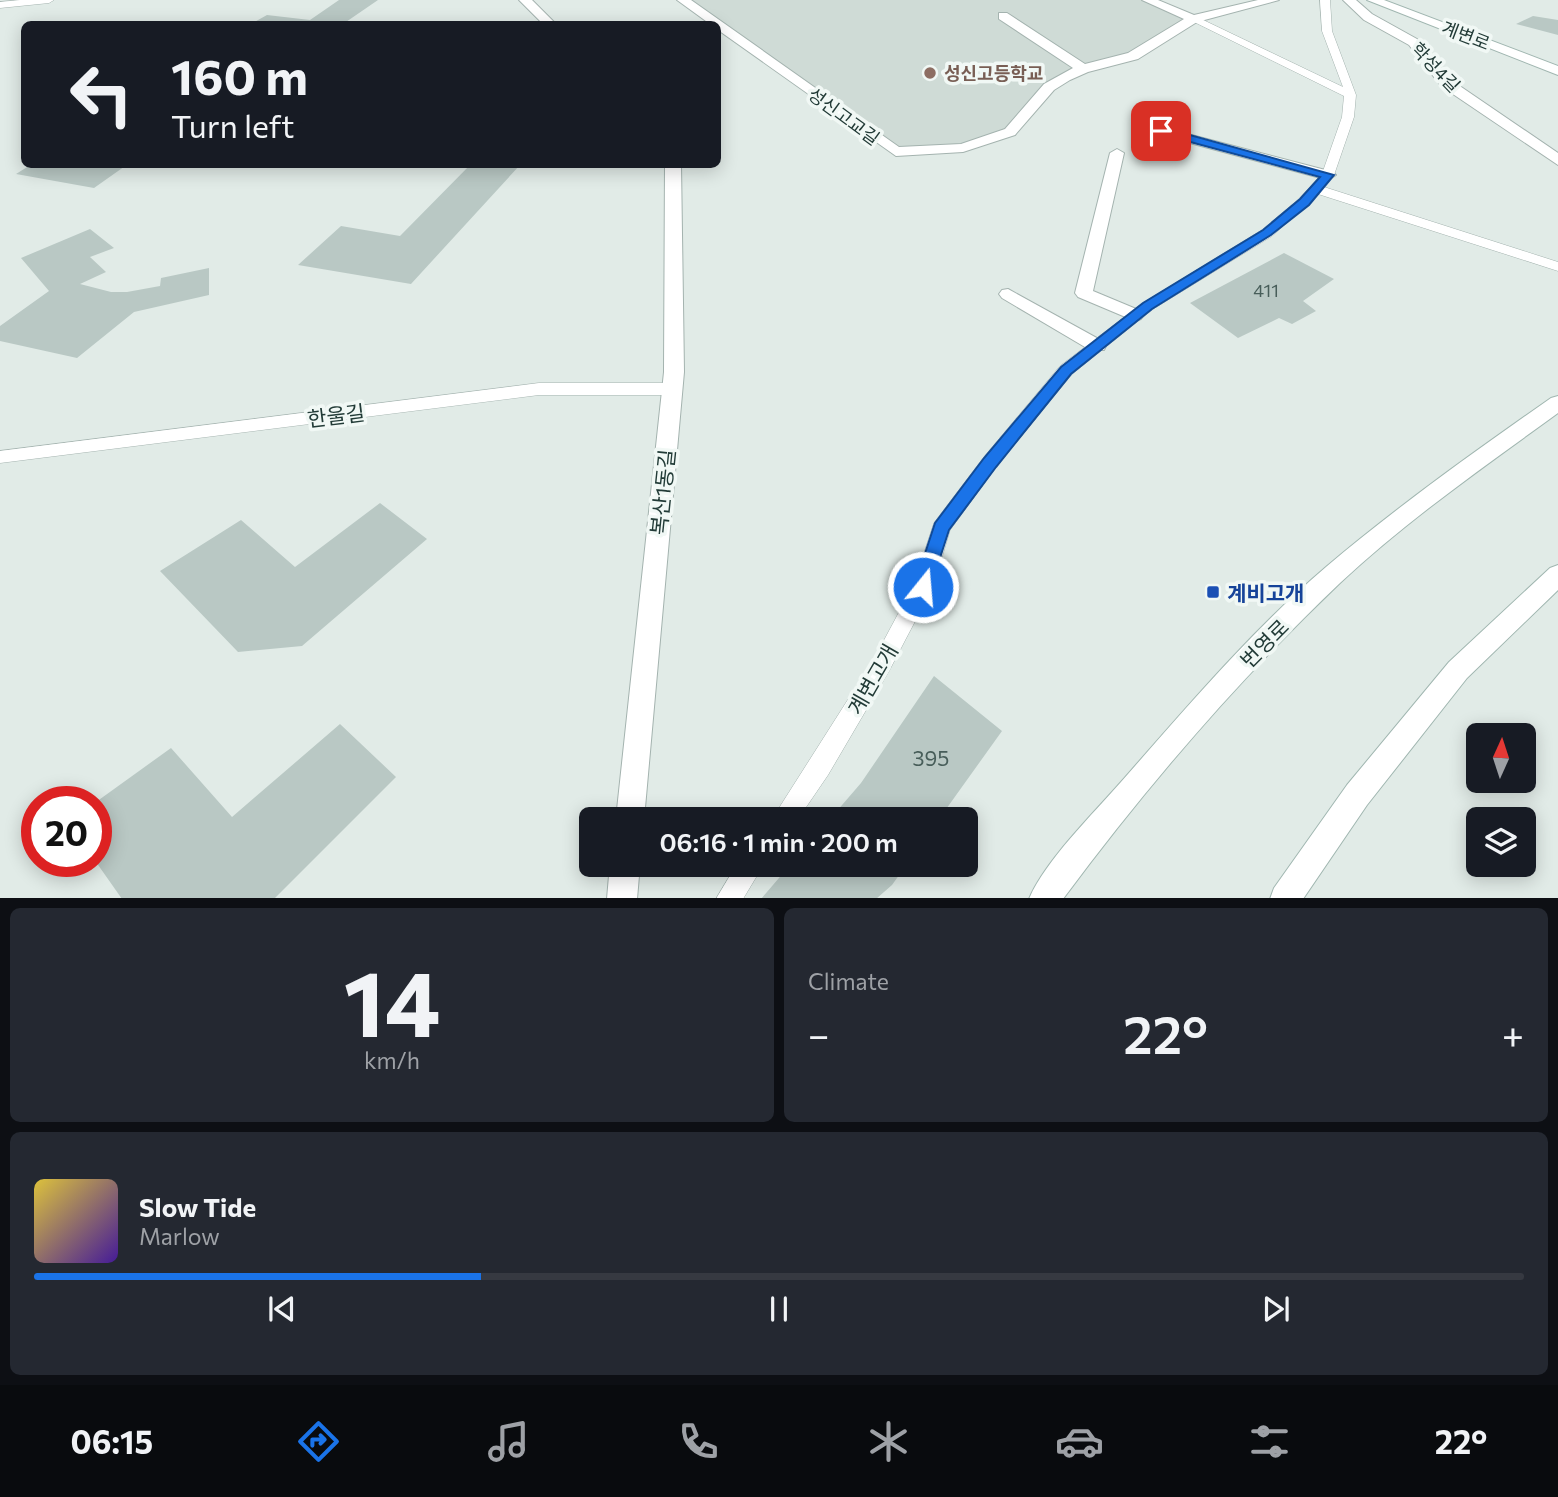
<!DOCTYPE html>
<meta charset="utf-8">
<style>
:root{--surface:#171b24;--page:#242831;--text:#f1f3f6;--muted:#9ea1a6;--line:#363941;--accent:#1a73e8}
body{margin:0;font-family:Commissioner,"Noto Sans KR",sans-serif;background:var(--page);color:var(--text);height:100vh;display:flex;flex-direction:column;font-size:26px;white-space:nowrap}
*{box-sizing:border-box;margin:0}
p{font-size:23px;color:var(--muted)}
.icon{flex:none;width:38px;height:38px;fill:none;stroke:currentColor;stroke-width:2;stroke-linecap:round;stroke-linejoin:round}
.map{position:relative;height:898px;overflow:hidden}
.details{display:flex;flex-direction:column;gap:10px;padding:10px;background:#0d0f14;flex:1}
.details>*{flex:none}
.banner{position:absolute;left:21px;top:21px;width:700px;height:147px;border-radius:10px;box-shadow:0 4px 18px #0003;background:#171b24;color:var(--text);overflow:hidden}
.needle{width:46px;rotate:3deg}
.buttons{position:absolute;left:1466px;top:723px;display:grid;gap:14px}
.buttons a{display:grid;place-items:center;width:70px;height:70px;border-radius:10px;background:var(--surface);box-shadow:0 4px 18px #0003;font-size:35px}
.speed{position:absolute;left:21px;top:786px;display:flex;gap:14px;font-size:35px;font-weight:700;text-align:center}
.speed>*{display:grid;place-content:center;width:91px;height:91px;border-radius:50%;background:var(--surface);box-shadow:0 4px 18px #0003;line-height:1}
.speed .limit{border:10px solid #d22;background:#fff;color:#111}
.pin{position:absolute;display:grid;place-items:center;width:60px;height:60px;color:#fff;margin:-30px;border-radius:14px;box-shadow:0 4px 10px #0006}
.me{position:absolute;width:77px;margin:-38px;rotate:17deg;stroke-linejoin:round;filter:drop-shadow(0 0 5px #0008)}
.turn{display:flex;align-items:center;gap:24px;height:147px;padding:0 35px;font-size:32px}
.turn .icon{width:91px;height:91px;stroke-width:2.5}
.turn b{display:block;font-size:49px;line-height:60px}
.big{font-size:52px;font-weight:600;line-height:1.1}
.details .widget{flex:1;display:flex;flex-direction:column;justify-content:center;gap:10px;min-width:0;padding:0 24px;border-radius:10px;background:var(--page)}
.details .dial{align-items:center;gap:0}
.dial b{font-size:91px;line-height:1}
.song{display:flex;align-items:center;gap:21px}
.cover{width:84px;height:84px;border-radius:10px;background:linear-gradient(135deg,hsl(50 70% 55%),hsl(260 70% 35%))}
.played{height:7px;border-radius:4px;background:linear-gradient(90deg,var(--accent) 30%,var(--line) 30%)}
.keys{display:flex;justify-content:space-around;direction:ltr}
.heat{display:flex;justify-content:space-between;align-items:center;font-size:38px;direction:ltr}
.details .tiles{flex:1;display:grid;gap:10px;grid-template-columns:1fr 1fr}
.widget:last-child{grid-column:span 2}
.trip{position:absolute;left:579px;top:807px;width:399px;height:70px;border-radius:10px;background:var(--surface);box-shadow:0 4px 18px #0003;font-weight:600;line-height:70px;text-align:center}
.tabs{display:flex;height:112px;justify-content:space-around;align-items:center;background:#090b0e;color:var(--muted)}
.tabs .icon{width:49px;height:49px}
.tabs .selected{color:var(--accent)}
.tabs b{font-size:32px;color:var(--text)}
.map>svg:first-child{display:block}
.built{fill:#cfdbd6}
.building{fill:#b9c8c4}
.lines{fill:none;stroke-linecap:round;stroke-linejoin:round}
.lane-casing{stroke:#a4b3af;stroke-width:1}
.street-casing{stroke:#a4b3af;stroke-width:2}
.secondary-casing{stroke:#a0b6b0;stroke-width:2}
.lane{fill:#fff;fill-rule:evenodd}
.street{fill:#fff;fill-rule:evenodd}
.secondary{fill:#fff;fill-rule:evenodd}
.route{fill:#1a73e8;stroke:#114b97;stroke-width:2}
.education-dot{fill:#8d6e63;stroke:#f1f8f5;stroke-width:2.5}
.transit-dot{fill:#1a4fb4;stroke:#f1f8f5;stroke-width:2.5}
.labels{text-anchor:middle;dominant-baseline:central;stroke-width:7;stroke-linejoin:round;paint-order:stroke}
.far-street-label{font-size:18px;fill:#223b37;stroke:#f1f8f5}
.far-education-label{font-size:18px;font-weight:bold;fill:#785e54;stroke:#f1f8f5;text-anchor:start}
.number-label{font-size:18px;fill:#485e5a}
.street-label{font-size:21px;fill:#223b37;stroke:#f1f8f5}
.transit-label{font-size:21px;font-weight:bold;fill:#164399;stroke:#f1f8f5;text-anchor:start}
.near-number-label{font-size:21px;fill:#485e5a}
</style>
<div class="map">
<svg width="1558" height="899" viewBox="0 0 1558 899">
<rect width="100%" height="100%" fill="#e1ebe7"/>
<path class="built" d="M683 0H1148L1188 18 1133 56 1065 77 1010 132 963 148 896 152Z"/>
<path class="building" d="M339 0H378L343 24H251L267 15 310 20Z
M1533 16 1558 20V35L1516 24Z
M32 164H128L94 188 16 174Z
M471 164 520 165 411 284 298 265 341 226 400 236Z
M90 229 114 248 90 257 106 272 80 284 111 292H127L160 286 161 278 209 268V295L134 312 77 358 0 341V326L49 291 21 258Z
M1284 253 1334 279 1303 301 1316 311 1292 324 1279 318 1238 338 1190 303Z
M380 503 427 539 302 646 238 652 160 571 241 520 295 567Z
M934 676 1002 731 939 819H830L861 783Z
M340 724 396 777 274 899H122L96 862V802L171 748 232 817Z
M791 864H907L892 885 876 899H761Z"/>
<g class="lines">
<g class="lane-casing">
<path id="lane" d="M20 0H54L49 3 0 8V2Z
M1320 0H1330L1332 31 1356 95 1354 117 1334 175 1324 187 1558 262V271L1318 194 1272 236 1153 309 1072 374 996 467 950 530 933 587 889 671 828 775 798 819H772L875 657 913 586 934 523 984 457 1060 366 1143 303 1262 230 1299 199 1322 174 1342 117 1344 96 1188 19 1197 17 1343 87 1322 31Z
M539 383H672L680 389 672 395H539L0 463V451Z
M737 864H764L743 899H716Z"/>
</g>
<g class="street-casing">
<path id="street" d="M519 0H532L556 24H543Z
M677 0H691L899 147 961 144 1005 129 1044 84 1073 68 999 19V13H1007L1085 64 1128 53 1184 19 1142 0H1158L1194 15 1258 0H1279L1197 22 1138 59 1088 72 1070 80 1054 90 1015 135 963 152 896 156 718 30V24H710Z
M1343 0H1356L1372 14 1417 39 1451 80 1558 153V165L1441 86 1409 45 1364 20Z
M1161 127 1333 172 1336 175 1328 180 1156 134 1154 131Z
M1117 149 1124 153 1093 291 1141 311 1144 315 1141 319 1135 321 1078 297 1075 293 1110 153Z
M665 164H681L684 372 644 819H616L664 372Z
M1008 289 1104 342 1106 346 1104 350H1090L1002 298 999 294 1002 290Z
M610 864H640L637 899H607Z"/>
</g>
<g class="secondary-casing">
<path id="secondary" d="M1367 0H1384L1558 66V75Z
M1558 396V413C1485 466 1406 521 1340 583 1239 679 1146 787 1063 899H1029C1045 861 1093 814 1121 782 1186 708 1251 631 1326 567 1398 506 1474 452 1551 398Z
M1558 565V590L1467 678 1367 805 1303 899H1270L1274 888 1347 785 1449 662 1550 568Z"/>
</g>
<use href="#lane" class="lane"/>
<use href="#street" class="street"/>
<use href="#secondary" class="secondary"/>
</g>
<path class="route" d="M1161 127 1334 175 1309 205 1271 235 1152 309 1071 374 996 467 949 530 929 592 923 594 916 592 914 587 935 523 984 458 1061 367 1143 303 1263 230 1300 199 1320 177 1157 133 1155 131Z"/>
<circle class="education-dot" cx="930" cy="73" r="7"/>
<rect class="transit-dot" x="1206" y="585" width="14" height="14" rx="3.5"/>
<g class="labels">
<g class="far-street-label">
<text transform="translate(1466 35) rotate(21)">계변로</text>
<text transform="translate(1436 67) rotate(46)">학성4길</text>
<text transform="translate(844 116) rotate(36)">성신고교길</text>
</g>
<g class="far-education-label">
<text x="944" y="73">성신고등학교</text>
</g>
<g class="number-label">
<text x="1266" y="290">411</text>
</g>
<g class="street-label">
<text transform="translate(336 415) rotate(-7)">한울길</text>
<text transform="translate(662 492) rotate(-84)">복산1동길</text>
<text transform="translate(1264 643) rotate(-45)">번영로</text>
<text transform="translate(872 679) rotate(-60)">계변고개</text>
</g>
<g class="transit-label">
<text x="1227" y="592">계비고개</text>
</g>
<g class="near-number-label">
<text x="931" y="757">395</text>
</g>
</g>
</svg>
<div class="buttons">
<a><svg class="needle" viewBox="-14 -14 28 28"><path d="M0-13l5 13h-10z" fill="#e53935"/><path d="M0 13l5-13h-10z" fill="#9ea1a6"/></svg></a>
<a><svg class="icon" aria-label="layers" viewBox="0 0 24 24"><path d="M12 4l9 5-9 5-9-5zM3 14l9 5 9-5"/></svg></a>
</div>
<div class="speed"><div class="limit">20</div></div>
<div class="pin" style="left:1161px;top:131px;background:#d93025"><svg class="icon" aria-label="arrive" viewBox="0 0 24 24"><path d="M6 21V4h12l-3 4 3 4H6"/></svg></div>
<svg class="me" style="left:923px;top:587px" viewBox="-20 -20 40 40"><circle r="17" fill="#1a73e8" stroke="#fff" stroke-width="3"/><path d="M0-11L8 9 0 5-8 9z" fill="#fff"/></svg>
<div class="trip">06:16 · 1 min · 200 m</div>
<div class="banner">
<div class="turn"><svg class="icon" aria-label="left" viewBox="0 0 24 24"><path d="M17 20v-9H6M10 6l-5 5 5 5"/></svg><div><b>160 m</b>Turn left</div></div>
</div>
</div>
<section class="details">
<div class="tiles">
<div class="widget dial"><b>14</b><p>km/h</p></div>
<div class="widget"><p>Climate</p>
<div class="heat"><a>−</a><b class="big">22°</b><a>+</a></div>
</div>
<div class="widget">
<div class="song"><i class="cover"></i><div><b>Slow Tide</b><p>Marlow</p></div></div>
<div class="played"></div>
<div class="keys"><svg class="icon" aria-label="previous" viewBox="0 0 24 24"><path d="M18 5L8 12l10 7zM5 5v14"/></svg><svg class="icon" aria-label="pause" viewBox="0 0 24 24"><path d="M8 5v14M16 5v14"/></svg><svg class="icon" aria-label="next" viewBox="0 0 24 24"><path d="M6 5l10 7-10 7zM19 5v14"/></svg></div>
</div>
</div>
</section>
<nav class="tabs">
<b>06:15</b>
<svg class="icon selected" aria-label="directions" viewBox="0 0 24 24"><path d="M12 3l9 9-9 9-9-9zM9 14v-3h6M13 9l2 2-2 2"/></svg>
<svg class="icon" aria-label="music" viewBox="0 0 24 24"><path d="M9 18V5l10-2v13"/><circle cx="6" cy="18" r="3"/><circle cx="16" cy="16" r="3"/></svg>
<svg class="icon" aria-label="phone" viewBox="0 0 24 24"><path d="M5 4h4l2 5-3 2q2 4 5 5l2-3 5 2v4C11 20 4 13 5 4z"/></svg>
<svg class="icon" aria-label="climate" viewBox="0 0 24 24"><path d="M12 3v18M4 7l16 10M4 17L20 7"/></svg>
<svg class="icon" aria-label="car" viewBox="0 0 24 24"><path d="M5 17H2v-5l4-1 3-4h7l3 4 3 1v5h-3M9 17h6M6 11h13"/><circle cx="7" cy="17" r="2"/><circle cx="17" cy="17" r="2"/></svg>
<svg class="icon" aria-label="filters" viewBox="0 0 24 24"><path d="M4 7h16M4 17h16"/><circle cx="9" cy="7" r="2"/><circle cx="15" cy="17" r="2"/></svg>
<b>22°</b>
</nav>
